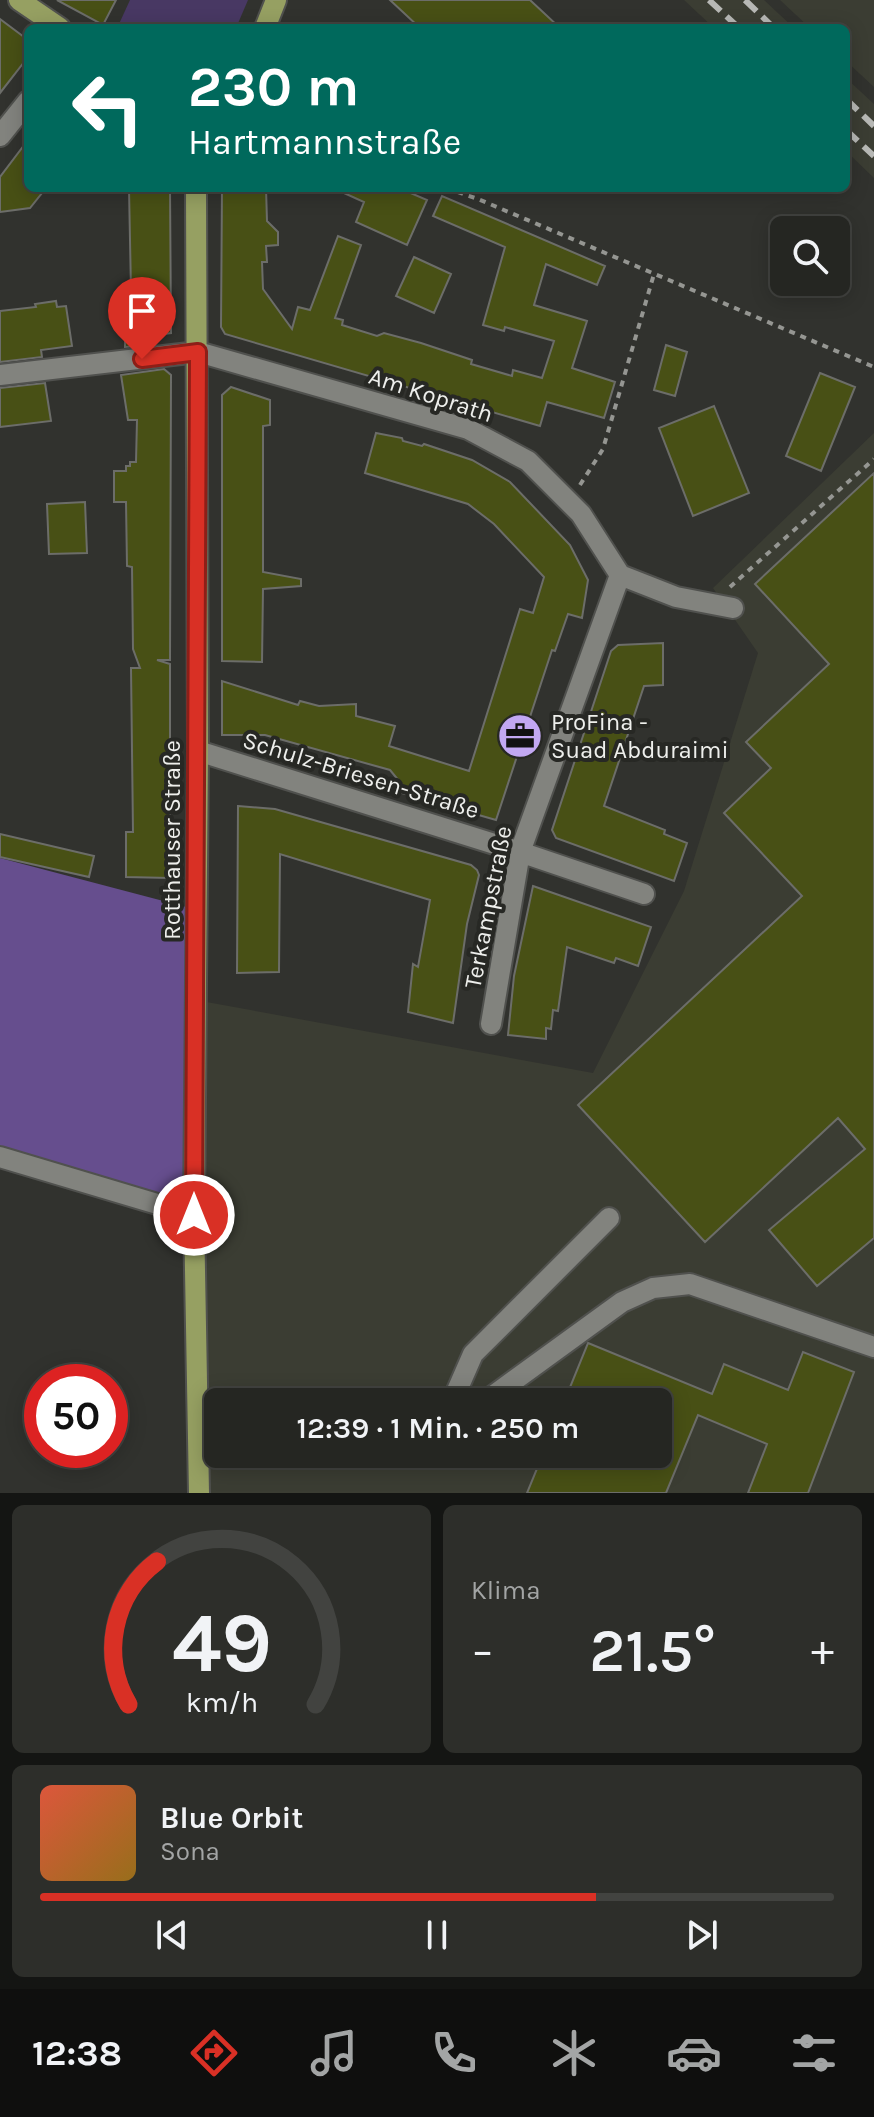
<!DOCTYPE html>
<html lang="de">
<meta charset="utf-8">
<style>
:root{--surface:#252622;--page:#2d2e2a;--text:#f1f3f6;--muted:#a3a5a5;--line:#424340;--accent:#d93025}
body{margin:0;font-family:Karla,sans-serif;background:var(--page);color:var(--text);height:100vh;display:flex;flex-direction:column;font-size:30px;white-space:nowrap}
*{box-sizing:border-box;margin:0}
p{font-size:26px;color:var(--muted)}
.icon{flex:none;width:44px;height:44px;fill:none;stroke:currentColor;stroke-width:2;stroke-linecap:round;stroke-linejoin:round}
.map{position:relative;height:1493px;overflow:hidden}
.drawer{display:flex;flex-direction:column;gap:12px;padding:12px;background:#141513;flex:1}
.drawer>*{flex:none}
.hud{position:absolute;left:24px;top:24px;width:826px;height:168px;border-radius:12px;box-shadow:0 4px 20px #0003,0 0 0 2px var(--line);background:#00695c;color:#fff;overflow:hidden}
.buttons{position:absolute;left:770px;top:216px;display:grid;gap:16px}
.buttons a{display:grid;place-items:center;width:80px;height:80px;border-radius:12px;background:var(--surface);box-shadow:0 4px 20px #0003,0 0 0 2px var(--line);font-size:40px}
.speed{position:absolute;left:24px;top:1364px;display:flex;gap:16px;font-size:40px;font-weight:700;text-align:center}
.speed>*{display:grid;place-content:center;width:104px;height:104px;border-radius:50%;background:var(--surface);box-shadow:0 4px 20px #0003,0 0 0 2px var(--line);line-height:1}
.speed .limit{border:12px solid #d22;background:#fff;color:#111}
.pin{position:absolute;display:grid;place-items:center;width:68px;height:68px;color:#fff;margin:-82px -34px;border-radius:50% 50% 50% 0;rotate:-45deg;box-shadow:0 0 8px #0007}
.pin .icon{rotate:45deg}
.me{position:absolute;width:88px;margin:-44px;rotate:0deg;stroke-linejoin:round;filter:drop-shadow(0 0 6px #0008)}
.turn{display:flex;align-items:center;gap:28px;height:168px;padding:0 32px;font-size:36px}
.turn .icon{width:104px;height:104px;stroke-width:2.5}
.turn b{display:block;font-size:56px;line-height:68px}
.big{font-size:60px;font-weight:600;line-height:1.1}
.drawer .widget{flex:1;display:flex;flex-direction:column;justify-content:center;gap:12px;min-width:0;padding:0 28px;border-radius:12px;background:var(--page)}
.drawer .dial{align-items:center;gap:0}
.dial svg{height:208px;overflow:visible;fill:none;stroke:var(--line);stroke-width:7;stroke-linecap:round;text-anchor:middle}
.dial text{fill:var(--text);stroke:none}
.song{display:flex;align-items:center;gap:24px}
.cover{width:96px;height:96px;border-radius:12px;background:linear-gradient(135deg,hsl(10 70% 55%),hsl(40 70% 35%))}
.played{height:8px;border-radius:4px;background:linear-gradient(90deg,var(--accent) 70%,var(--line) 70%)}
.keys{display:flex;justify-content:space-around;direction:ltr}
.heat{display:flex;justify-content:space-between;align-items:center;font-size:44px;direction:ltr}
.drawer .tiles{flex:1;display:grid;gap:12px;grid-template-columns:1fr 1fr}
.widget:last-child{grid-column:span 2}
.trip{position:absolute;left:204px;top:1388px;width:468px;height:80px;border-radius:12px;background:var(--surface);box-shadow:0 4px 20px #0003,0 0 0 2px var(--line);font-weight:600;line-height:80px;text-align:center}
.dock{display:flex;height:128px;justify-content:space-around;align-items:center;background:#0f0f0e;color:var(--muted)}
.dock .icon{width:56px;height:56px}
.dock .selected{color:var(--accent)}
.dock b{font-size:36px;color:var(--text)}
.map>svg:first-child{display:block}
.built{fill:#3b3d33;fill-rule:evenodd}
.green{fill:#483863}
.forest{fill:#664e8e}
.building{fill:#485015;stroke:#6c6d69;stroke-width:2}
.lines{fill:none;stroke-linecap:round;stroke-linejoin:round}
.minor-casing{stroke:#50514e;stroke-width:24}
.major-casing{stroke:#50514e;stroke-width:24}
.path{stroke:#959692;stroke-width:4;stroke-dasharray:6 6;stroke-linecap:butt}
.minor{stroke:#82837e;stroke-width:20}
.major{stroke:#96a062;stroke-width:20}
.rail{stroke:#b7b8b5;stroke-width:6;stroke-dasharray:16 8;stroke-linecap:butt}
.route-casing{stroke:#8d1f18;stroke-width:20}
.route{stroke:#d93025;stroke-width:14}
.labels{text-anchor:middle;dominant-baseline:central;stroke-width:8;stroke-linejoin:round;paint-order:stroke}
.street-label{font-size:24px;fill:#eeefec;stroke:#272824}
.poi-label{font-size:24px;fill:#eeefec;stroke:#272824;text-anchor:start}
</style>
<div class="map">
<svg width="874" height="1493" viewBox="0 0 874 1493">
<rect width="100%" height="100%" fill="#31322e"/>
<path class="built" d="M684 0H764L794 28H714Z
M780 0H874V87L846 61V28H810Z
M846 78 874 104V178L846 151Z
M874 433V1493H205L201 1001 593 1073 684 891 758 653 713 588ZM218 1402H658V1454H218Z"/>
<path class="green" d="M130 0H248L236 28H127L119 24Z"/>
<path class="forest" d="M0 858 190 908 187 1206 0 1151Z"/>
<path class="building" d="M57 0H116L103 25Z
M390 0H530L560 28H420Z
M0 19 28 40V57L0 93Z
M28 140V188H46L30 208 0 212V177Z
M129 188H170L171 333 131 338 139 346 125 347 126 291H131Z
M222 188H266L267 221 278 232V245L266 246 267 262H262L263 289 292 329 298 307 310 310 338 236 361 245 335 318 343 320 342 325 377 336 384 333 421 343 472 360 471 364 512 376 513 370 542 378 554 341 505 327 504 331 483 325 505 247 433 216 442 196 605 266 597 285 546 264 534 305 587 321 572 368 615 382 604 418 547 402 540 426 225 334 221 327Z
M333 188H399L427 200 407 245 356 222 364 202Z
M414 257 451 274 434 313 396 296Z
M56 301 57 307 66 306 72 346 41 350 42 357 0 362V311L36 307 35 304Z
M666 345 687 352 675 396 654 390Z
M164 369 171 375 170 660H157L170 664V878L126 877V832H133L131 668H140L133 649 132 567 127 566 126 502H114V471H126V466H130V462H136L137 420H128L121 375Z
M820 373 855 387 821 471 786 456Z
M45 383 51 421 0 427V388Z
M231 387 270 400V425L263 426V572L301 579V586L263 589 262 662 222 661V395Z
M714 406 749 493 693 516 659 428Z
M376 433 402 438 403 441 422 446 424 444 472 460 510 482 570 545 588 580 582 618 568 614 555 651 552 650 496 820 402 793 404 787 390 770 265 735H222V681L298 705 300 701 319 706 356 704V716L395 726 389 746 469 771 520 609 533 613 544 577 494 524 468 504 365 473Z
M874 473V1238L817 1286 769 1230 865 1149 838 1118 705 1242 578 1105 802 896 724 813 771 768 746 742 829 664 755 584Z
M85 502 87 553 49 554 47 504Z
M663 643V685L644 686 604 806 665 830 664 834 687 843 674 881 556 838 552 830 611 651 618 645Z
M238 806 275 809 471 865 477 870 479 875 467 924 453 1023 408 1012 413 964 418 967 430 900 280 854 279 972 237 973Z
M0 834 94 856 89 877 0 857Z
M533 886 651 927 638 966 616 958 614 963 567 947 558 1011 553 1010 551 1029 546 1028V1039L508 1035 514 976Z
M588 1343 712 1394 724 1364 788 1390 803 1352 854 1372 808 1493H748L767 1444 698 1415 666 1493H527L543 1454H658V1402H564Z"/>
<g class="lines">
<g class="minor-casing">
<path id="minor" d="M0 136 28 101
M0 375 198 352 468 429 528 461 581 514 620 575 676 597 733 608
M198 751 520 852 644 894
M491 1024 520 852 620 575
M0 1157 194 1215
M452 1402 473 1354 609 1218
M459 1402 490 1398 622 1302 653 1288 690 1284 874 1347"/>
</g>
<g class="major-casing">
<path id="major" d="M19 0 60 28
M265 28 276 0
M196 188 198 751 194 1215 199 1493"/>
</g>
<path class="path" d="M446 188 478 199 874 367
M580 485 603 449 654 274
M730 587 874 459"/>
<use href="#minor" class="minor"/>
<use href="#major" class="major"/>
<path class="rail" d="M709 0 739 28
M745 0 774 28
M846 99 874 126
M846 130 874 156"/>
</g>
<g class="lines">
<g class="route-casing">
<path id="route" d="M142 359 198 352 194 1215"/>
</g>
<use href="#route" class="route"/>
</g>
<defs>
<g id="office-disc" transform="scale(2.3)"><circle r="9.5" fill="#c2a8f2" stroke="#272824"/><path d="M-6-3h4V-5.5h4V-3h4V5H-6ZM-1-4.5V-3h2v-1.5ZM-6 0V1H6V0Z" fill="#111"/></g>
</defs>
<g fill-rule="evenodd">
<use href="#office-disc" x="520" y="736"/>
</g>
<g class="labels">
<g class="street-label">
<text transform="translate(431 395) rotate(18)">Am Koprath</text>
<text transform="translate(361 775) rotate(17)">Schulz-Briesen-Straße</text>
<text transform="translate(172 840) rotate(-90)">Rotthauser Straße</text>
<text transform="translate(488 907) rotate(-79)">Terkampstraße</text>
</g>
<g class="poi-label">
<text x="551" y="722">ProFina -<tspan x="551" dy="28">Suad Abduraimi</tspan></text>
</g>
</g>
</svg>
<div class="buttons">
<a><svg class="icon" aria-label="search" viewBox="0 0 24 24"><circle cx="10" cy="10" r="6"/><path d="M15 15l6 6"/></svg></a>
</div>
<div class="speed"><div class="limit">50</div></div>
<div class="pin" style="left:142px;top:359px;background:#d93025"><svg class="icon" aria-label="arrive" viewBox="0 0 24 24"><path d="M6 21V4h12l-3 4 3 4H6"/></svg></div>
<svg class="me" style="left:194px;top:1215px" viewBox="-20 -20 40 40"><circle r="17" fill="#d93025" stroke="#fff" stroke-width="3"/><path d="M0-11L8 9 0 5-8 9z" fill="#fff"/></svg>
<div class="trip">12:39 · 1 Min. · 250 m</div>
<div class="hud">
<div class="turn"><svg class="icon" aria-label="left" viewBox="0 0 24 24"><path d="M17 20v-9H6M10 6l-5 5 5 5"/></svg><div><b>230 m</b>Hartmannstraße</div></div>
</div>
</div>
<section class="drawer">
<div class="tiles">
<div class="widget dial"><svg viewBox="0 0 100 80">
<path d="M14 69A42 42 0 1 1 86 69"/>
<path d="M14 69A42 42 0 0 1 25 14" stroke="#d93025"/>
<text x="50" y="56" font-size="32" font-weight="700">49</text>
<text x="50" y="72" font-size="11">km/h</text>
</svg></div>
<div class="widget"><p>Klima</p>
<div class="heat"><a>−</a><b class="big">21.5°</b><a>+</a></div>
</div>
<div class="widget">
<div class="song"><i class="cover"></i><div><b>Blue Orbit</b><p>Sona</p></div></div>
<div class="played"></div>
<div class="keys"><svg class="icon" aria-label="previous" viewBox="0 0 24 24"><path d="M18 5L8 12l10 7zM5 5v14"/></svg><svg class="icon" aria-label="pause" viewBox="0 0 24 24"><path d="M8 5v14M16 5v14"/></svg><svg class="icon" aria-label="next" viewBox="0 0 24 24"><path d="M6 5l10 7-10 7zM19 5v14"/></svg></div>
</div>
</div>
</section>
<nav class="dock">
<b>12:38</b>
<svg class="icon selected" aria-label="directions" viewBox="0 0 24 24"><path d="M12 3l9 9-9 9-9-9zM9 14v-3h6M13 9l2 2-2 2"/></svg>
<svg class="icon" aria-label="music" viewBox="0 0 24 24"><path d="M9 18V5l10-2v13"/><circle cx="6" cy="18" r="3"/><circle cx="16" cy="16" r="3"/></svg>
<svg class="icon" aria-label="phone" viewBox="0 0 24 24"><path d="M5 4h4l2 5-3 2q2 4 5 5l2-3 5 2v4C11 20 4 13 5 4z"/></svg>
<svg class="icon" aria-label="climate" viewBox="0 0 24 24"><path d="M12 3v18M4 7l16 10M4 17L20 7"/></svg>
<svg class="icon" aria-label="car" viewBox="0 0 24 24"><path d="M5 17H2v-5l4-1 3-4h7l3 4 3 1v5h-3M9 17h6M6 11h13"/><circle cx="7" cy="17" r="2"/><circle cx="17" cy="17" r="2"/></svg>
<svg class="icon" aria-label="filters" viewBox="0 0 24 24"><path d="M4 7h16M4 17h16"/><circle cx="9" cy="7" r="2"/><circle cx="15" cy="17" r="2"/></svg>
</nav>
